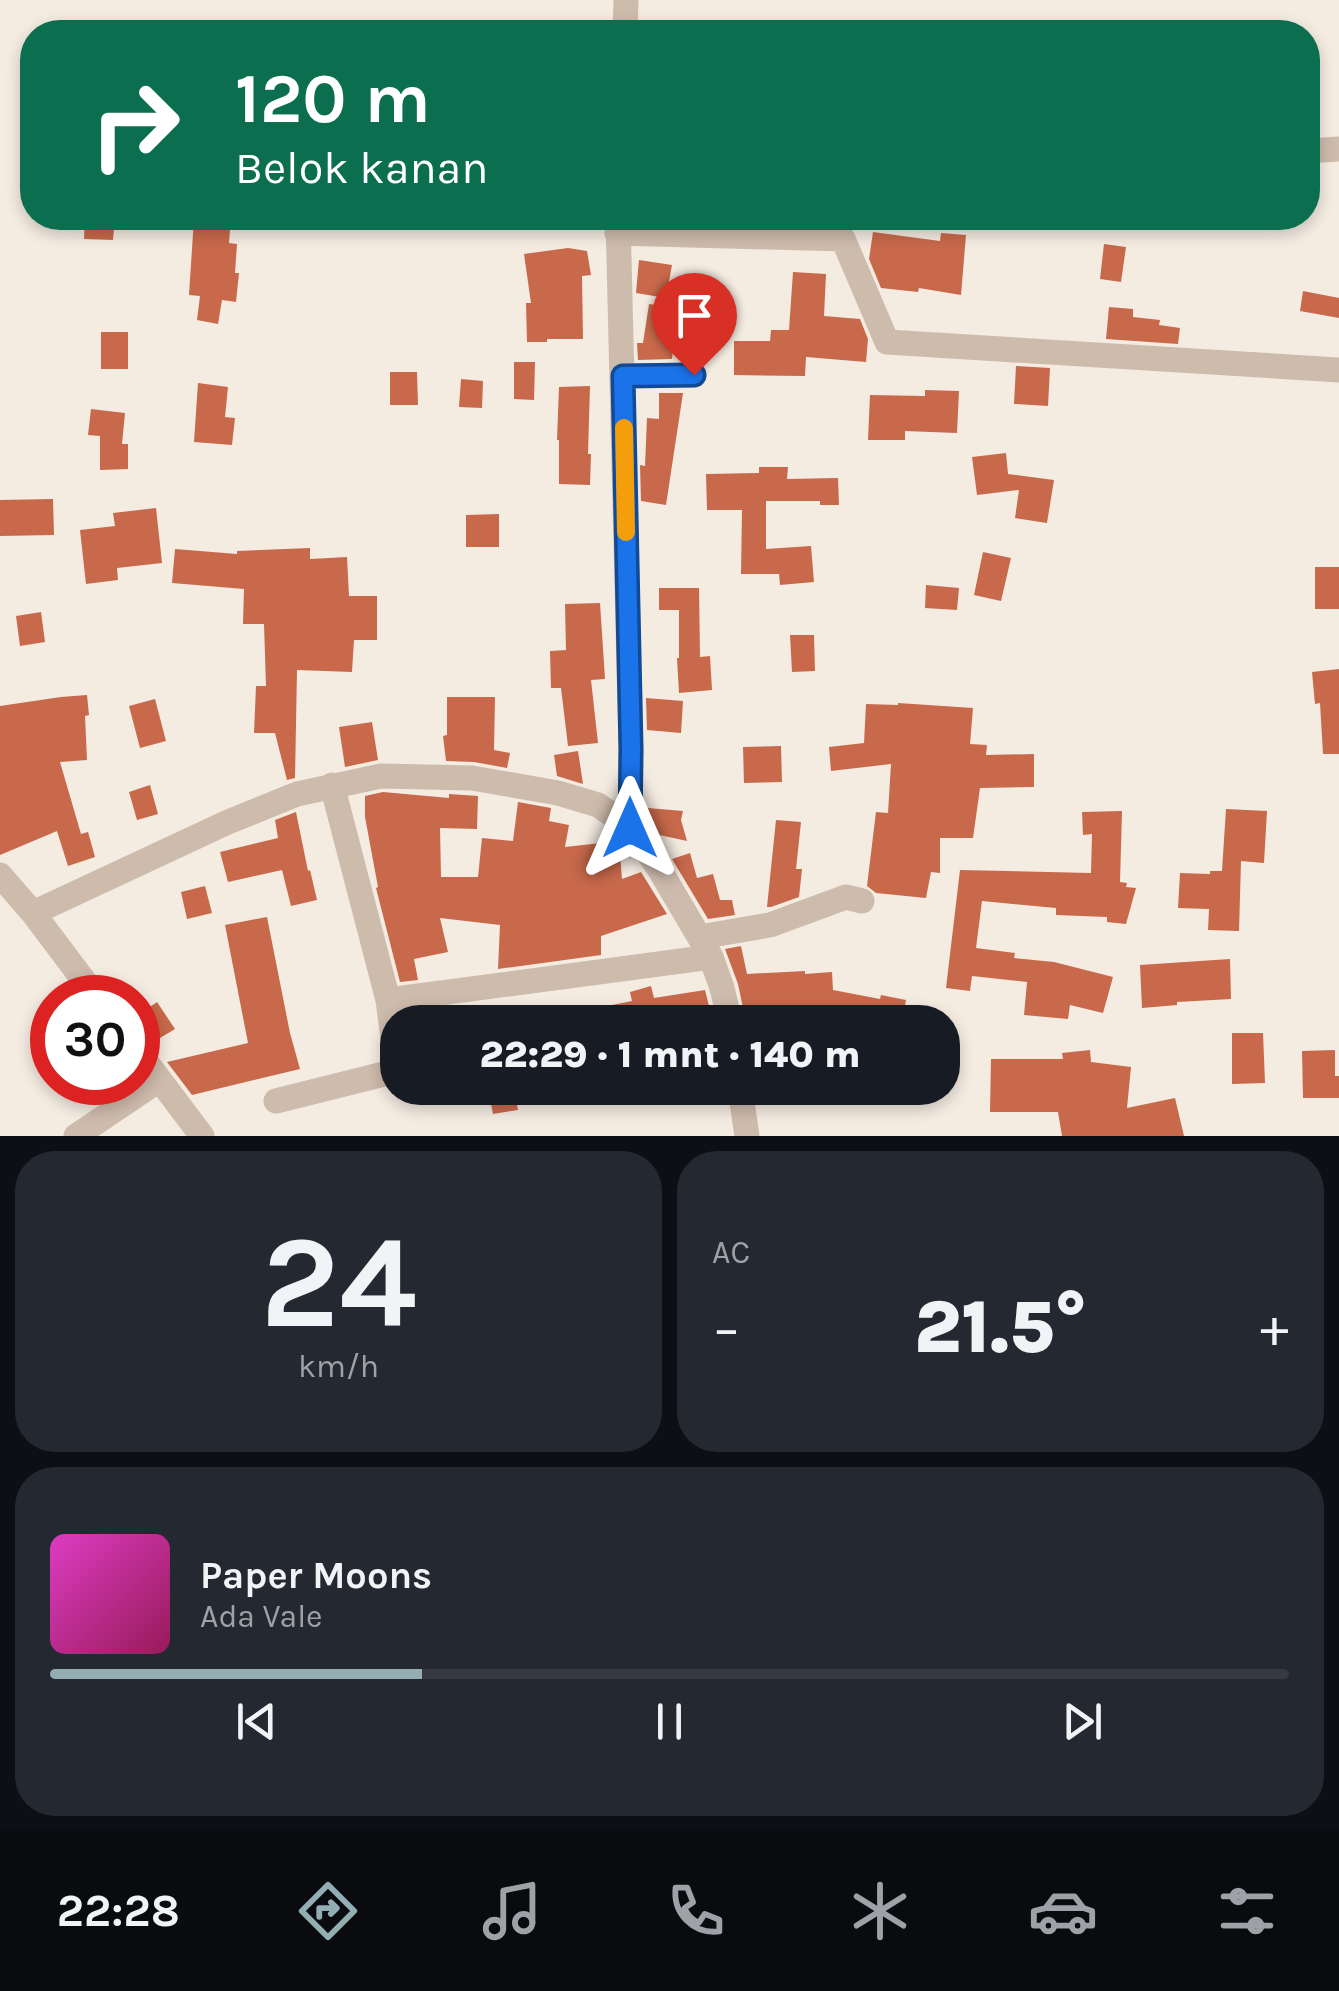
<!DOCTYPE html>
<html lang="id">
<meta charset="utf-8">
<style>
:root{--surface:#171b24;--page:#242831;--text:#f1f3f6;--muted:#9ea1a6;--line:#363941;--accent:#92aeb2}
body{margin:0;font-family:Karla,sans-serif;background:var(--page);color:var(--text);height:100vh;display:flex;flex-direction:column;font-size:38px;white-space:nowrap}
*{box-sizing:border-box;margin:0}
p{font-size:32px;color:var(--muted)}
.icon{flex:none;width:55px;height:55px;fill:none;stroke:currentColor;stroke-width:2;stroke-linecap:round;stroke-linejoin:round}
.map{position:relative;height:1136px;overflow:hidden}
.drawer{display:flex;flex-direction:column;gap:15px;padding:15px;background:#0d0f14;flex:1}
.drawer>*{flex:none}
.top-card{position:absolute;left:20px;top:20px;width:1300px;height:210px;border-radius:40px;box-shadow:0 5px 15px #0003;background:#0b6e4f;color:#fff;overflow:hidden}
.speed{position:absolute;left:30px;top:975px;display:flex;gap:20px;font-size:50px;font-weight:700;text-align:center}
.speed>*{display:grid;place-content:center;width:130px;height:130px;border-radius:50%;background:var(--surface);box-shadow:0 5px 15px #0003;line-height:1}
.speed .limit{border:15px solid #d22;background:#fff;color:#111}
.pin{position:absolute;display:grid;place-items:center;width:85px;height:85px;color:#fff;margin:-102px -42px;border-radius:50% 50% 50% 0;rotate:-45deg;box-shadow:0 0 10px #0007}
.pin .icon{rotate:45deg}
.me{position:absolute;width:110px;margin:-55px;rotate:0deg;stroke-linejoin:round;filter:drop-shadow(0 0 8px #0008)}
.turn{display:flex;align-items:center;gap:35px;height:210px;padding:0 50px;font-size:45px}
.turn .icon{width:130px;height:130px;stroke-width:2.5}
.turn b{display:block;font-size:70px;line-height:85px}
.big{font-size:75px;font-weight:800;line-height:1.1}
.drawer .card{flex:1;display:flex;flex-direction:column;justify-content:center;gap:15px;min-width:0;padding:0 35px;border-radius:40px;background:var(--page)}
.drawer .dial{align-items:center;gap:0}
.dial b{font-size:130px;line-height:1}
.song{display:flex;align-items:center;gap:30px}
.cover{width:120px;height:120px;border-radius:15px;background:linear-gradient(135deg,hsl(310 70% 55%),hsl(330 70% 35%))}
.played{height:10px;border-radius:5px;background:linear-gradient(90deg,var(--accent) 30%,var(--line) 30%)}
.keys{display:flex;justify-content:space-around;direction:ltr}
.heat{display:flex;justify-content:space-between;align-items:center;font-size:55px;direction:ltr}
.drawer .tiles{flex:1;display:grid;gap:15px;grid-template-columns:1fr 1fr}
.card:last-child{grid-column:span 2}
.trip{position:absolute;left:380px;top:1005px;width:580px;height:100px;border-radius:40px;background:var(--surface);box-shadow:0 5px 15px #0003;font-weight:800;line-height:100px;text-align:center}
.tab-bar{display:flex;height:160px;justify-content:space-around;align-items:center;background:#090b0e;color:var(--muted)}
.tab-bar .icon{width:70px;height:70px}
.tab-bar .selected{color:var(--accent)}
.tab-bar b{font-size:45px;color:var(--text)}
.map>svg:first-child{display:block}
.building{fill:#c8694b}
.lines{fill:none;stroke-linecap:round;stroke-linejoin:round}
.minor{stroke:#cdbbac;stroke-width:25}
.route-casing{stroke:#114b97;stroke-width:25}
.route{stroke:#1a73e8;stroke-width:18}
.slow{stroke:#f59e0b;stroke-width:18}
</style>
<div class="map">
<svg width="1339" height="1136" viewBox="0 0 1339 1136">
<rect width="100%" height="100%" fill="#f4ebe1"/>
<path class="building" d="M85 218H115L113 240 84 239Z
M194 218H231L229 243 237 244 235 273H239L236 302 222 300 218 324 197 320 200 296 189 295Z
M873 232 940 241 941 233 966 235 961 295 919 288 918 292 881 288 869 259Z
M1104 244 1126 247 1121 282 1100 279Z
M568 248 587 251 591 275 582 276 583 339H547V342H527L526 303H531L524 254Z
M639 260 672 265 666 298 636 293Z
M793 272 826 274 824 316 860 319 868 339 866 362 806 357 805 376 734 375V341H770L771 330H789Z
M1303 291 1339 298V318L1300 311Z
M649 304 688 309 683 340 674 339 672 359 638 360 637 343H643Z
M1109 307 1133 309V317L1160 320 1159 325 1180 328 1178 344 1106 339Z
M101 332H128V369H101Z
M514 362H535L534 400 514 399Z
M1016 366 1050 368 1048 406 1014 404Z
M390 372H417L418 405H390Z
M461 379 483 381 482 408 459 407Z
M198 383 228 387 225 417 235 418 232 445 194 442Z
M590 386 588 454H591L590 485 559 484V440H557L559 387Z
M925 390 959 391 957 433 905 431V440H868L870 395 925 396Z
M659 393H683L666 505 641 501 640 465 645 466 647 418 659 419Z
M91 409 125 413 122 444H128V469L100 470V436L88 435Z
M1006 453 1008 474 1054 480 1047 523 1015 518 1019 490 977 495 972 457Z
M759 467H788L787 479 838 478 839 505H820V501H766V549L811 546 814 582 780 585 779 574H741L742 510H707L706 474 759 473Z
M53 499 54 535 0 536V500Z
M156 508 162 563 117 568 118 580 86 584 80 530 115 526 113 513Z
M499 514V547H466V515Z
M310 548V559L347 557 349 596H377V640H354L352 672 297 670 295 778 287 780 275 733H254L256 686H266L264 624H243L244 589 172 583 175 549 237 554V551Z
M983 552 1011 558 1001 601 974 595Z
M1315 567H1339V609H1315Z
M926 585 959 588 957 610 925 608Z
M659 588H699L700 657 710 656 712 690 679 693 677 658H679V610H659Z
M600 603 605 679 591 680 598 743 568 746 561 688H551L550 651 566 650 565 604Z
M41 612 45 642 20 646 16 616Z
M790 635H814L815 671 792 672Z
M1339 669V754H1323L1320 703 1315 704 1312 672Z
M87 695 89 715 85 716 87 760 60 762 81 834 88 832 95 857 68 866 57 831 0 855V706L61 697Z
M447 697H495L494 750 510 753 507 768 474 762 446 761 443 736 447 735Z
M646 698 683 701 681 733 647 730Z
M155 699 166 741 140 748 129 706Z
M898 703 973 708 970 744 987 745 986 755 1034 754V787L980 788 973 838H940V873L931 872 926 898 876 893 867 886 876 812 888 813 891 764 831 771 829 747 864 743 866 704 898 705Z
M372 722 378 760 345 767 339 727Z
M781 746 782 782 744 783 743 747Z
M578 751 583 784 557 776 554 755Z
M150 785 158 814 137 820 129 792Z
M383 792 449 798V794L478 796 477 829 440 828 441 877H478L482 838 513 841 518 802 551 808 549 821 569 825 565 847 619 841 622 879 641 872 667 914 601 936V955L498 969 500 925 440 918 448 952 414 959 418 980 400 982 376 888 378 887 365 817V796Z
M648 808 683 811 681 820 687 841 655 834 646 822Z
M1226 809 1267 811 1264 863 1241 861 1239 931 1208 930 1209 909 1178 908 1180 873 1210 874V871H1222Z
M1122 811 1120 882 1127 883 1126 887 1136 888 1126 924 1107 922V917L1056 915V908L982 901 976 948 1015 953 1014 958 1054 962 1113 977 1103 1013 1070 1005 1068 1019 1024 1015 1027 982 972 976 970 991 946 988 960 870 1091 873 1092 834 1083 835 1082 812Z
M296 812 308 871 310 870 317 900 291 906 282 870 228 882 220 852 278 838 275 820Z
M776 820 801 822 796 869H802L799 897 771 907H767Z
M690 853 697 878 713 874 720 900H732L735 915 708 919 672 859Z
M205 886 212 913 187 919 181 892Z
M267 917 290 1033 300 1069 192 1095 167 1062 248 1043 225 925Z
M741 946 747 974 805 971V974L832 972 833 990 880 999 881 995 906 1000 902 1022H746L738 984 725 949Z
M1230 959 1231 999 1177 1002V1005L1142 1008 1140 965Z
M651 986 654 998 705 990 713 1022H573L572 1013 632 1001 630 992Z
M157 1002 175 1029 155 1041 138 1015Z
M1232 1033H1263L1265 1083 1232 1084Z
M1090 1050 1091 1062 1131 1067 1127 1108 1175 1098 1184 1136H1062L1058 1112H990L991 1059H1063L1062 1053Z
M1335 1050V1076H1339V1098H1303L1302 1051Z
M488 1088H514L518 1110 493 1114Z"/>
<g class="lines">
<path class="minor" d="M625 32 626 0
M1308 151 1339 149
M618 218 631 749 630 827 658 867 711 957 722 988 730 1022
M617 233 843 239 887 342 1339 370
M623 376 694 375
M0 875 33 913 97 998
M33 913 228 822 297 794 381 776 472 778 558 793 598 805 630 827
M700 937 770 925 846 897 862 901
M388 1000 711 957
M138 1051 202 1136
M740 1088 747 1136
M276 1101 384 1074 390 1071 396 1062 388 1000 332 785
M76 1136 159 1080"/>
</g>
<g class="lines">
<g class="route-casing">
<path id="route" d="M630 828 631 749 623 376 694 375"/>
</g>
<use href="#route" class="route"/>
<path class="slow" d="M624 428 626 532"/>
</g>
</svg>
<div class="speed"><div class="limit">30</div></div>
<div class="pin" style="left:694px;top:375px;background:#d93025"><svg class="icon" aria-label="arrive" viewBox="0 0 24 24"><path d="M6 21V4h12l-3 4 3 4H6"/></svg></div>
<svg class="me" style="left:630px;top:828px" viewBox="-20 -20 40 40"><path d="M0-17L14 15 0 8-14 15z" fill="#1a73e8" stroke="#fff" stroke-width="4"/></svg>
<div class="trip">22:29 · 1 mnt · 140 m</div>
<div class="top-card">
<div class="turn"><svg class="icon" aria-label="right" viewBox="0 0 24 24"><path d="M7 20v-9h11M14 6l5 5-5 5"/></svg><div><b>120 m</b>Belok kanan</div></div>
</div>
</div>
<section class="drawer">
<div class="tiles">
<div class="card dial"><b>24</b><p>km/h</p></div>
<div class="card"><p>AC</p>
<div class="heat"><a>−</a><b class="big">21.5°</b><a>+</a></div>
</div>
<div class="card">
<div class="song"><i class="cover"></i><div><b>Paper Moons</b><p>Ada Vale</p></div></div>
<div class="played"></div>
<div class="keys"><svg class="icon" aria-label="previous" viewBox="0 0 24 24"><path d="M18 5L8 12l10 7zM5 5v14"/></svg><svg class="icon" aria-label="pause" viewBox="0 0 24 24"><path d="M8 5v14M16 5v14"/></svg><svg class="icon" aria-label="next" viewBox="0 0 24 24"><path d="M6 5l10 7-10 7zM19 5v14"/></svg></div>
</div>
</div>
</section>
<nav class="tab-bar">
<b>22:28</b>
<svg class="icon selected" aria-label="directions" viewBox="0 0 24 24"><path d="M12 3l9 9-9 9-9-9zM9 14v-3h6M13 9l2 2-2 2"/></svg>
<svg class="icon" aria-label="music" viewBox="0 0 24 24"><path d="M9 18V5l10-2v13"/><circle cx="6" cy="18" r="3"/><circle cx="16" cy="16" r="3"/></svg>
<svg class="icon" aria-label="phone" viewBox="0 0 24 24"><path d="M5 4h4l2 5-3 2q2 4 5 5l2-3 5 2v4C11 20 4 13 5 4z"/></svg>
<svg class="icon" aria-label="climate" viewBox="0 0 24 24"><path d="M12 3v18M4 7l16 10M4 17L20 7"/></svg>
<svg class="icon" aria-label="car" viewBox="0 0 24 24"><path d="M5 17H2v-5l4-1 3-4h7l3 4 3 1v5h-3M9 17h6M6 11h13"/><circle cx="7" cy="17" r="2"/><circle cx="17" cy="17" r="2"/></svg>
<svg class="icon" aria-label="filters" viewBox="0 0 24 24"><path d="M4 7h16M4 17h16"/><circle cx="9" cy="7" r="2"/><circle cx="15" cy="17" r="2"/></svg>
</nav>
